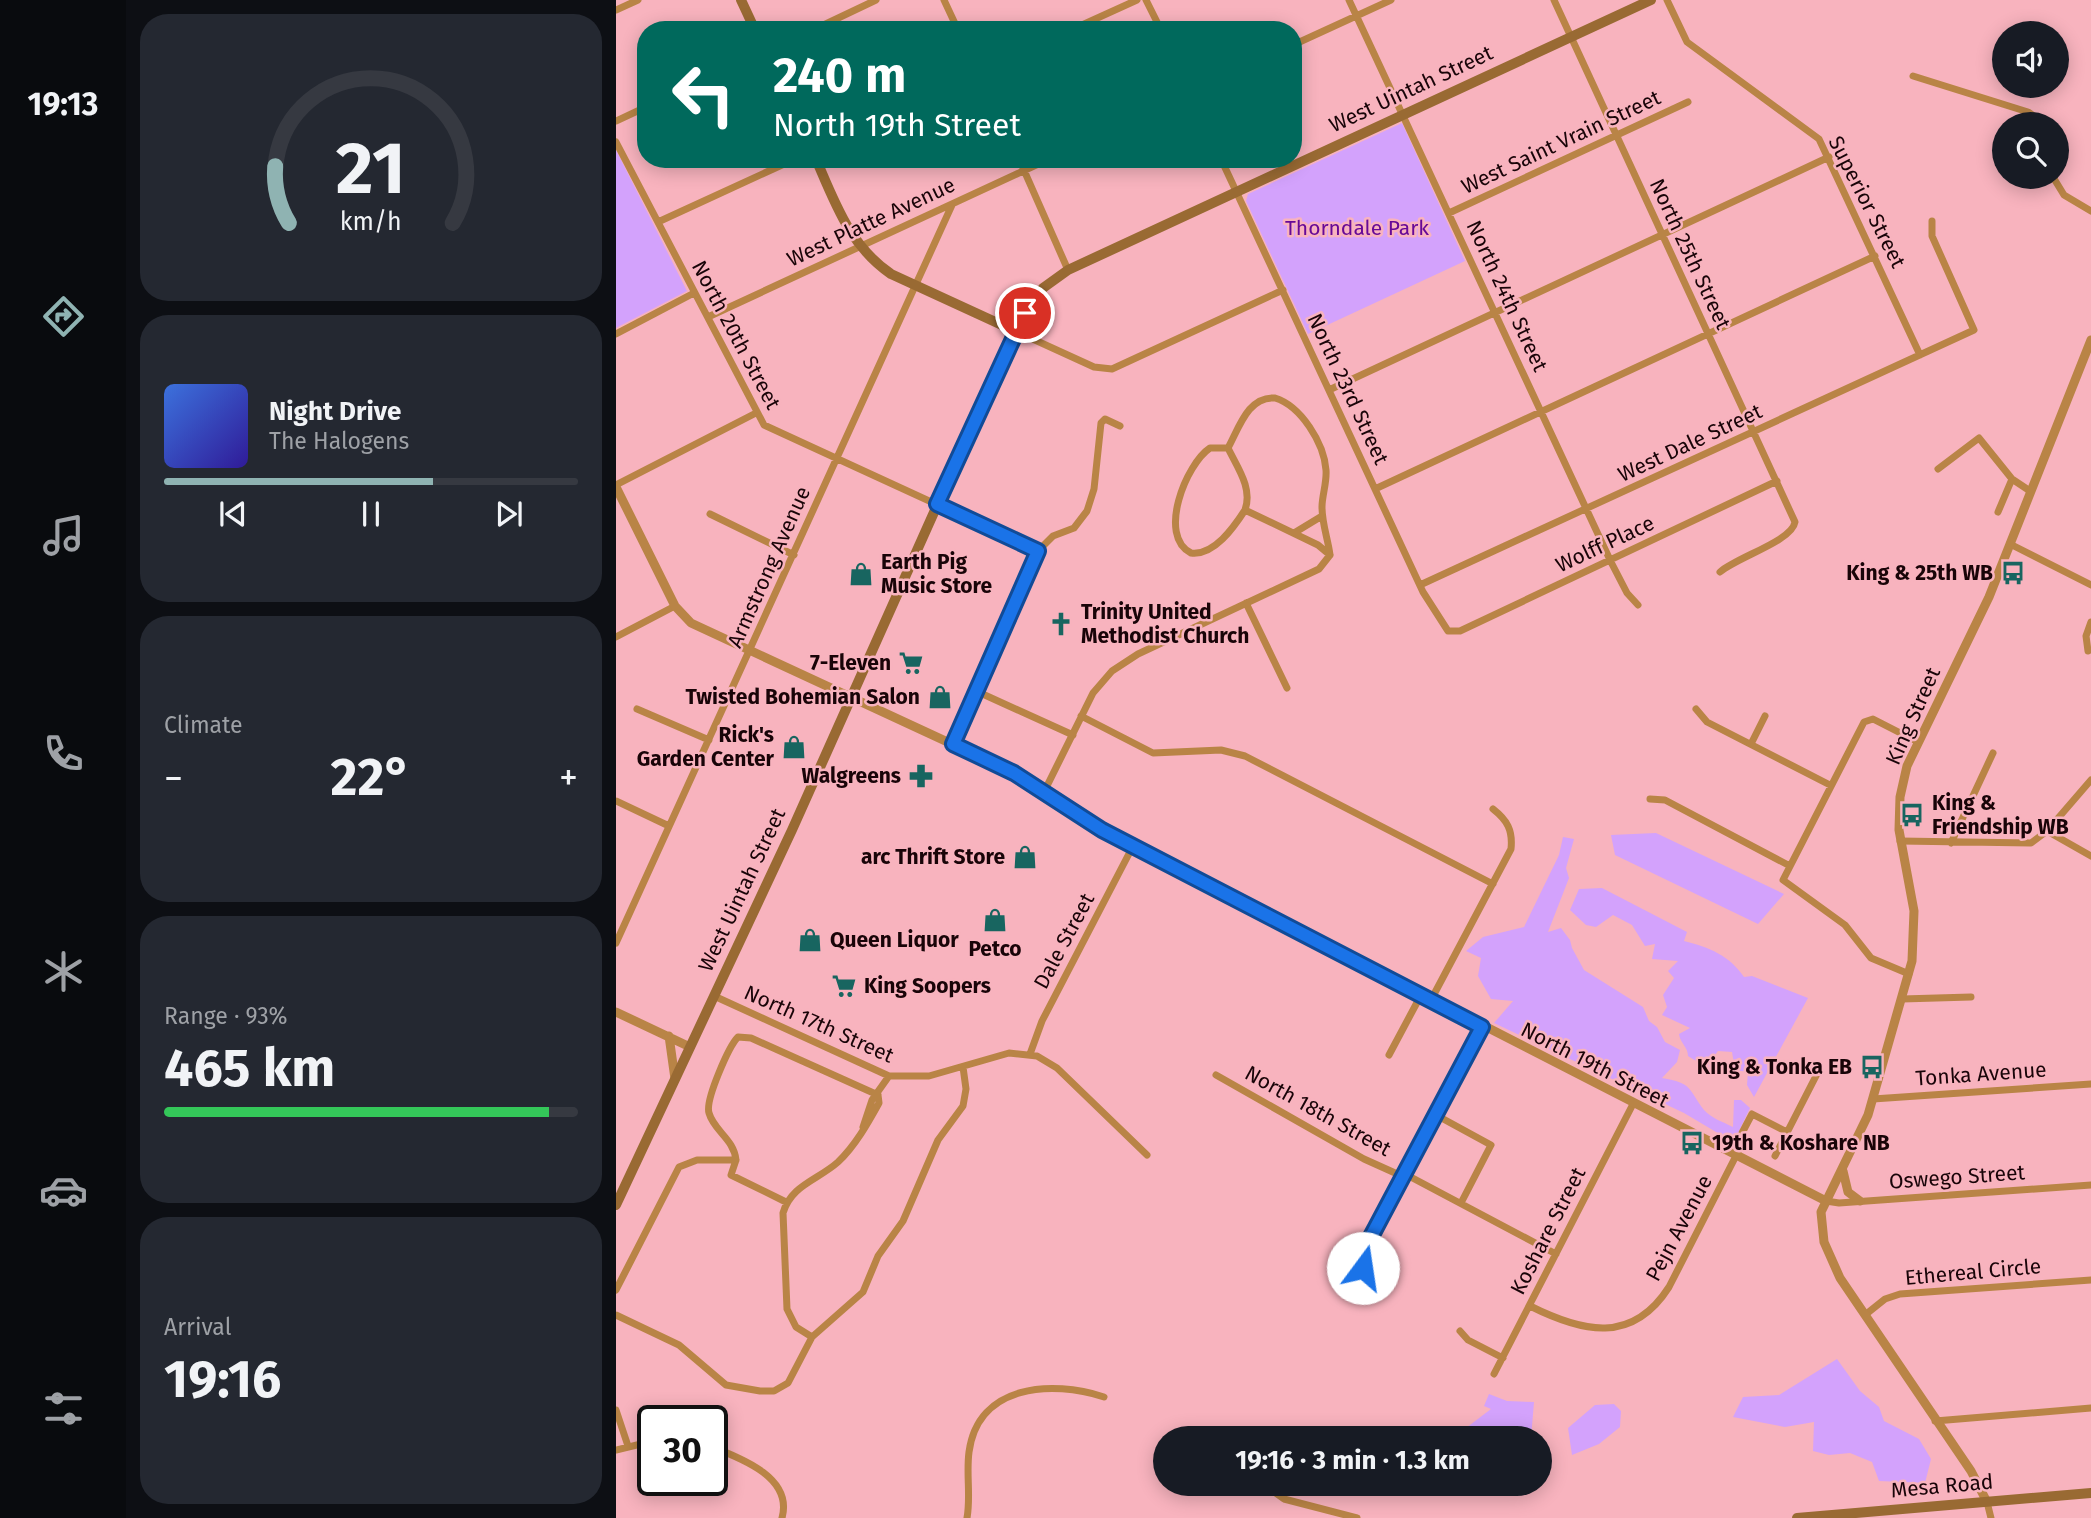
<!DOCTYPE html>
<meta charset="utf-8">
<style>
:root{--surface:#171b24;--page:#242831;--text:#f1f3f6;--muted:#9ea1a6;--line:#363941;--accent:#8fb3b2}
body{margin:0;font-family:"Fira Sans",sans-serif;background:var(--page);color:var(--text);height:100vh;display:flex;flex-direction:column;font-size:26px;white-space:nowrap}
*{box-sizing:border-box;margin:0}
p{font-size:23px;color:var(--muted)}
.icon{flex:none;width:38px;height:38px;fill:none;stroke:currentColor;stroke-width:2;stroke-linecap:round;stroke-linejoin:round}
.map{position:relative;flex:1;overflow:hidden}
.details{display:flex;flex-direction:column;gap:14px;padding:14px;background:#0d0f14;width:490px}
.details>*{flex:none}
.hud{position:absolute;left:21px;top:21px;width:665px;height:147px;border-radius:28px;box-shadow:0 4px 18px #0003;background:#00695c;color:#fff;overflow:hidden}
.controls{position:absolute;left:1376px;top:21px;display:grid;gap:14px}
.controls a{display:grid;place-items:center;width:77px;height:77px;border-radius:50%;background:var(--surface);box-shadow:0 4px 18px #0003;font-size:35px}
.speed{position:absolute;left:21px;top:1405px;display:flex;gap:14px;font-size:35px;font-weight:700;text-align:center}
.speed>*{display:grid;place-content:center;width:91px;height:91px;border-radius:50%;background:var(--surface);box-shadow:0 4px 18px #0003;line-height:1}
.speed .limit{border:4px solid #111;border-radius:10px;background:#fff;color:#111}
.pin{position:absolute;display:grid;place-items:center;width:60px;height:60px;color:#fff;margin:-30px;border:4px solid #fff;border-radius:50%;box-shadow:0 2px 7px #0007}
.me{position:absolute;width:77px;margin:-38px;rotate:14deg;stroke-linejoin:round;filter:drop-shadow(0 0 5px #0008)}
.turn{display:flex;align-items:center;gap:24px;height:147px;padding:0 21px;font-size:32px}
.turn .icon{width:91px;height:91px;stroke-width:2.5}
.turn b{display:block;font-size:49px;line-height:60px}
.big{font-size:52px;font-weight:700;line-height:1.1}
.details .tile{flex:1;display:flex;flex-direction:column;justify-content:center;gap:10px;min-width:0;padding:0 24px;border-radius:28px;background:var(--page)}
.details .dial{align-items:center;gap:0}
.dial svg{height:182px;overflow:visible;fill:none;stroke:var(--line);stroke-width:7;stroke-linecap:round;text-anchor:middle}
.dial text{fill:var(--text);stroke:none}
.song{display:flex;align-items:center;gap:21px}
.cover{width:84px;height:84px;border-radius:10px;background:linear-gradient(135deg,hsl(220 70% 55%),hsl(250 70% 35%))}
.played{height:7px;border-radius:4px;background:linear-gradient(90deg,var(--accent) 65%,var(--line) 65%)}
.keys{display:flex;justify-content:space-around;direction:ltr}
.heat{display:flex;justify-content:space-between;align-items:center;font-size:38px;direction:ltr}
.charge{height:10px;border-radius:5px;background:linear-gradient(90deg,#34c759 93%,var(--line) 0)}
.trip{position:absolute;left:537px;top:1426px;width:399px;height:70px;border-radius:35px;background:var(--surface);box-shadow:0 4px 18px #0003;font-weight:700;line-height:70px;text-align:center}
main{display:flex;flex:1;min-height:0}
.dock{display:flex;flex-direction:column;width:126px;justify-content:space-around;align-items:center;background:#090b0e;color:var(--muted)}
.dock .icon{width:49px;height:49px}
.dock .active{color:var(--accent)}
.dock b{font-size:32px;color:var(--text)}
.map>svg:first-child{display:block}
.green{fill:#d3a2fc}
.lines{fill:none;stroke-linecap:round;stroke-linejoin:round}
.minor{stroke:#b98446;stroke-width:7}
.tertiary{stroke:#b98446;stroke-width:9}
.secondary{stroke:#996a33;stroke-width:10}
.route-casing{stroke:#114b97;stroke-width:18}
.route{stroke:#1a73e8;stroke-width:12}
.labels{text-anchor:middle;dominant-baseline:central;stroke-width:5;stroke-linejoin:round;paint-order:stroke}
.street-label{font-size:21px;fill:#190408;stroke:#f8b3be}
.park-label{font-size:21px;fill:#670997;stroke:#f8b3be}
.poi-label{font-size:21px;font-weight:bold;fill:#190408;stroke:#f8b3be;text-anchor:end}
</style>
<main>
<nav class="dock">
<b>19:13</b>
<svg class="icon active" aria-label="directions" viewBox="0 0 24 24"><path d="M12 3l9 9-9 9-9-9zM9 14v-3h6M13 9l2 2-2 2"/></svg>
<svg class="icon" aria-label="music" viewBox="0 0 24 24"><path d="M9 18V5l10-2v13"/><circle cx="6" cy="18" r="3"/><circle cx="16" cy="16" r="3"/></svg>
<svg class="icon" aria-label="phone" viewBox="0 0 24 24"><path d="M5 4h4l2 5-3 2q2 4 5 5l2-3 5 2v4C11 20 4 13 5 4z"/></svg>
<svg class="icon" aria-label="climate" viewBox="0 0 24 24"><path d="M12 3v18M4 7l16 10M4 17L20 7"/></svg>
<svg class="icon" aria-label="car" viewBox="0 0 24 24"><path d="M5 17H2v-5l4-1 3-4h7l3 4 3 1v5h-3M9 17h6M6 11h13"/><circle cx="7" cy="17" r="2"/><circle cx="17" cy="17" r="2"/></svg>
<svg class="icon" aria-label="filters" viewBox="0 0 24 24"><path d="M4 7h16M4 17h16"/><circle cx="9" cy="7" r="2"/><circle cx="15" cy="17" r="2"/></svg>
</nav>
<section class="details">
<div class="tile dial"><svg viewBox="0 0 100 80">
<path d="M14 69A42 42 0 1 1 86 69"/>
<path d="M14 69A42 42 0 0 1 8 44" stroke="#8fb3b2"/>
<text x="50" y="56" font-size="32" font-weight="700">21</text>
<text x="50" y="72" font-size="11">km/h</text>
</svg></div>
<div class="tile">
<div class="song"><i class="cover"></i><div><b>Night Drive</b><p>The Halogens</p></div></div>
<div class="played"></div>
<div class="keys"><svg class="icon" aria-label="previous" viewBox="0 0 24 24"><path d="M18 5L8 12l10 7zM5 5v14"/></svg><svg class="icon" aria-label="pause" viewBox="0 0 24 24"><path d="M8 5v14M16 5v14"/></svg><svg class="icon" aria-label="next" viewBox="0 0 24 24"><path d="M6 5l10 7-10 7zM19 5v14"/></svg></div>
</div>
<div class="tile"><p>Climate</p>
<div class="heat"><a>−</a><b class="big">22°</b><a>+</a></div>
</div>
<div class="tile"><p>Range · 93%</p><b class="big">465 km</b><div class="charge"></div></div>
<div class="tile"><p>Arrival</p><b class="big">19:16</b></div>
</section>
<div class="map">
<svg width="1475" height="1518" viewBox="0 0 1475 1518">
<rect width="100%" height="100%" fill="#f8b3be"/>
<path class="green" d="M786 123 849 261 692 334 630 201 632 194Z
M0 150 71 291 0 328Z
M1040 833 1168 894 1142 924 999 855 995 835Z
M947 837 958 839 950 868 953 878 932 932 945 928 954 940 956 948 968 970 1027 1007 1033 1021 1041 1027 1049 1042 1064 1050 1061 1062 1046 1078C1077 1083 1072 1089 1088 1110 1095 1118 1107 1122 1117 1127L1118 1100H1125L1134 1108 1123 1131 1122 1145 1068 1113 878 1023 897 1001 875 999 862 976 865 958 850 951 867 937 908 927 943 855Z
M986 888 1071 932 1068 941C1093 947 1114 956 1128 977L1136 976 1192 998 1138 1097 1131 1085 1132 1072 1119 1070 1116 1052 1102 1051 1095 1060 1099 1064 1098 1070C1094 1069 1075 1058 1072 1056 1072 1047 1064 1043 1063 1034L1074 1028 1046 1015 1051 1007 1047 995 1058 978 1052 971 1062 961 1036 959 1039 944 1029 946 1016 925 997 915 980 927 970 925 954 910 963 889Z
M1221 1359 1244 1391 1263 1407 1268 1421 1303 1439 1315 1459 1309 1483 1263 1481 1256 1462 1234 1453 1213 1455 1197 1451 1198 1422 1169 1427 1117 1417 1127 1397 1163 1395Z
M873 1394 891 1401 918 1402 915 1438H850V1428L875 1409 868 1406Z
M998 1404 1005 1411 1004 1427 983 1444 956 1455 952 1428 979 1405Z"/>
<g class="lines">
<path class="minor" d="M328 0 342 30
M530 0 545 30
M733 0 995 562 1011 593 1022 605
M938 0 1179 522C1176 541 1121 557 1104 572
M1051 0 1071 42 1203 139 1304 355
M0 10 22 0
M197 30 260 0
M455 30 521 0
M677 45 775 0
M1297 76 1412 112 1430 124
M0 121 30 107
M0 142 148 425 422 551
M403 159 452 270
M605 159 807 592 832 631H844L1161 481
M1437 177 1448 195 1475 211
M833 213 1072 102
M42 222 179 159
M92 317 433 159
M399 331 478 367 496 369 667 290
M0 334 78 293
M713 390 1213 157
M659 398C685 406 708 443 710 470 711 483 706 495 706 507 706 524 712 539 714 555L702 545 629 510C637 488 621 467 612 448 623 428 632 396 659 398Z
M612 448H594C570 464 541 536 575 553 598 556 618 527 629 510
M1322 469 1363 438 1396 479 1414 491
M0 485 140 413
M759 489 1259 256
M1382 512 1396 479
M94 514 178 555
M678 533 706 516
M1394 544 1475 585
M804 585 1358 330 1316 236V221
M630 603 671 688
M0 637 59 606
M1472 651 1470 636 1475 622
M360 691 457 735
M21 709 93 740
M1080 709 1091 722 1214 785
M465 716 537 753 605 750 629 756 877 884
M337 743 422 551 437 536 458 528 471 511 478 489 485 423 489 419 504 426
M1135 744 1149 716
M428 792 477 693 496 671 522 654 703 569 714 555
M1034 799 1049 800 1174 866
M0 801 53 826
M1431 831 1475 856
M1284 841 1415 843 1431 831 1475 780
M1335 843 1377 753
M0 943 336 205
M1293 974 1255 958 1229 925 1167 880 1248 722 1257 719 1302 742
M98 996 273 1076H313L393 1053 421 1056 441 1068 531 1155
M1286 999 1355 997
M815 1000 895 849C897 830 891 820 877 809
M414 1054 426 1021 517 846
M773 1055 805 995
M600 1075 748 1159 788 1177
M262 1095 263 1103C252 1123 239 1146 222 1162 202 1180 175 1185 167 1213L171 1309 180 1327 196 1337 247 1292 262 1256 287 1221 322 1140 347 1106 350 1089 347 1067
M1257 1099 1475 1084
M820 1115 875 1145 845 1203
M247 1127 256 1100 273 1076
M1159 1156 1201 1074
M120 1160 115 1175 170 1202
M789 1174 940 1254
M1210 1201 1223 1203 1475 1185
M0 1290 63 1167 81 1160H120C118 1139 98 1131 93 1113 89 1100 113 1046 122 1037L135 1038 262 1095
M766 1292C751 1280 742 1268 749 1248L866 1027
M914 1306C966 1332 1016 1345 1053 1287L1125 1146 1126 1133 1136 1114 1171 1132
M0 1315 63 1345 110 1385 144 1391H158L172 1383 196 1337
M1249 1315 1269 1299 1284 1294 1475 1280
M844 1331 852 1340 887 1358
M878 1374 1017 1104
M0 1410 12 1446
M1319 1421 1475 1408
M96 1447C127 1459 177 1478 166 1518
M0 1450 37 1441
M647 1484 668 1499 741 1518
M1371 1502 1375 1518
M351 1518C355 1496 350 1474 353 1452 362 1384 436 1380 488 1397"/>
<path class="tertiary" d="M0 487 59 606 75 623 392 770 486 830 1210 1201
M0 1012 74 1047
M53 1036 59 1079
M1227 1171 1232 1192 1244 1201
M1371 1502 1355 1471 1224 1278 1208 1242 1205 1212 1252 1115 1296 961 1298 911 1283 830 1284 797 1291 766 1373 597 1475 340"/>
<path class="secondary" d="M125 0 139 30
M200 159C219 203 234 246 275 274L399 331
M0 1205 176 830 399 331 427 288 452 270 1035 0
M1181 1518 1475 1493"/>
</g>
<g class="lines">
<g class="route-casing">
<path id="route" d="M409 313 321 504 422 551 337 744 398 773 486 830 866 1027 749 1248 747 1268"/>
</g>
<use href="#route" class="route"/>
</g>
<defs>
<g id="bus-bare" transform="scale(1.89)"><path d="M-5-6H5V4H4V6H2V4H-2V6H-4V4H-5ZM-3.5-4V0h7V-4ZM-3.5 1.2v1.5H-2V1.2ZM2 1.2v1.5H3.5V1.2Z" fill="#186560" stroke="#f8b3be" stroke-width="2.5" paint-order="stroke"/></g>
<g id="shop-bare" transform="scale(1.89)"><path d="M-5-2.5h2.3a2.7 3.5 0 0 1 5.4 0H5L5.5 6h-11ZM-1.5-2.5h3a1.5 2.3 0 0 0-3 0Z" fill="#186560" stroke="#f8b3be" stroke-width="2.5" paint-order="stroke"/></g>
<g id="church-bare" transform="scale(1.89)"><path d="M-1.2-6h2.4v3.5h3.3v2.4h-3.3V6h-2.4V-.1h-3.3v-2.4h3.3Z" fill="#186560" stroke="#f8b3be" stroke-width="2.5" paint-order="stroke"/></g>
<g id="supermarket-bare" transform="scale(1.89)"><path d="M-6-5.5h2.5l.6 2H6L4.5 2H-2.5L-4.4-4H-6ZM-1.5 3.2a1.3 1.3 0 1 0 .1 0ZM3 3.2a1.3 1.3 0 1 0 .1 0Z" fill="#186560" stroke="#f8b3be" stroke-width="2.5" paint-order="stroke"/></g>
<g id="pharmacy-bare" transform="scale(1.89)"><path d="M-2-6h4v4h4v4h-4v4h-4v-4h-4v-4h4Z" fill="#186560" stroke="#f8b3be" stroke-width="2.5" paint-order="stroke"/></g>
</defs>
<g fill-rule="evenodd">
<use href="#bus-bare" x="1397" y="573"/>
<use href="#shop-bare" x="245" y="574"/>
<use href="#church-bare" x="445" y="624"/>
<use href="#supermarket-bare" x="295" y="663"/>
<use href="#shop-bare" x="324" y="697"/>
<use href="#shop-bare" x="178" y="747"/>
<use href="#pharmacy-bare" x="305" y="776"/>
<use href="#bus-bare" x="1296" y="815"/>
<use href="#shop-bare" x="409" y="857"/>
<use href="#shop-bare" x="379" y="920"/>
<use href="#shop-bare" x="194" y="940"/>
<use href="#supermarket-bare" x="228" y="986"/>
<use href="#bus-bare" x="1256" y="1067"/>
<use href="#bus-bare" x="1076" y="1143"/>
</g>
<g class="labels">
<g class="street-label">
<text transform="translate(795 89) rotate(-25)">West Uintah Street</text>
<text transform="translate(945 142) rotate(-25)">West Saint Vrain Street</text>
<text transform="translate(1251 202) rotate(63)">Superior Street</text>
<text transform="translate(255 222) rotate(-25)">West Platte Avenue</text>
<text transform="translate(1074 254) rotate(65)">North 25th Street</text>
<text transform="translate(891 296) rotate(65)">North 24th Street</text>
<text transform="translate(120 335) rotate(62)">North 20th Street</text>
<text transform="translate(732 389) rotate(65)">North 23rd Street</text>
<text transform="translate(1074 443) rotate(-25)">West Dale Street</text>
<text transform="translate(989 544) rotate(-25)">Wolff Place</text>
<text transform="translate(153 567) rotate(-66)">Armstrong Avenue</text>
<text transform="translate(1297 716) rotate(-66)">King Street</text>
<text transform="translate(126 890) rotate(-65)">West Uintah Street</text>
<text transform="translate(448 941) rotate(-62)">Dale Street</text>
<text transform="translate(203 1024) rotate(24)">North 17th Street</text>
<text transform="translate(979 1065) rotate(27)">North 19th Street</text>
<text transform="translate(1365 1074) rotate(-4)">Tonka Avenue</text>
<text transform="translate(702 1111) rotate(29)">North 18th Street</text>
<text transform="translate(1341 1177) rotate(-4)">Oswego Street</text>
<text transform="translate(1063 1228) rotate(-62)">Pejn Avenue</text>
<text transform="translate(932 1231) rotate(-63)">Koshare Street</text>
<text transform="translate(1357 1272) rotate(-5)">Ethereal Circle</text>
<text transform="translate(1326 1486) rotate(-5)">Mesa Road</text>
</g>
<g class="park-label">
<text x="741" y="228">Thorndale Park</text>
</g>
<g class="poi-label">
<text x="265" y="562" text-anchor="start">Earth Pig<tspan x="265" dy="24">Music Store</tspan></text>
<text x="1377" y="573">King &amp; 25th WB</text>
<text x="465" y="612" text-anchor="start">Trinity United<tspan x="465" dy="24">Methodist Church</tspan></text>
<text x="275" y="663">7-Eleven</text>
<text x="304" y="697">Twisted Bohemian Salon</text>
<text x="158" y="735">Rick's<tspan x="158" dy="24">Garden Center</tspan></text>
<text x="285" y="776">Walgreens</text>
<text x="1316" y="803" text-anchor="start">King &amp;<tspan x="1316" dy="24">Friendship WB</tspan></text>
<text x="389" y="857">arc Thrift Store</text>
<text x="214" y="940" text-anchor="start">Queen Liquor</text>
<text x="379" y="949" text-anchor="middle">Petco</text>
<text x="248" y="986" text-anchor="start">King Soopers</text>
<text x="1236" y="1067">King &amp; Tonka EB</text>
<text x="1096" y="1143" text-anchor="start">19th &amp; Koshare NB</text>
</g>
</g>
</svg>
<div class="controls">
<a><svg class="icon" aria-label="sound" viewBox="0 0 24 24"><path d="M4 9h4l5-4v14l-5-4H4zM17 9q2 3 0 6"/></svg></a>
<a><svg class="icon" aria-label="search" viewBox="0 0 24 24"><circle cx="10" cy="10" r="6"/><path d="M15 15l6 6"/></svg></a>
</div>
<div class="speed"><div class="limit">30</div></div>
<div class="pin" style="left:409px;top:313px;background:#d93025"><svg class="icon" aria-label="arrive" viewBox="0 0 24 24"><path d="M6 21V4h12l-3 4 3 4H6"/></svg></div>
<svg class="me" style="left:747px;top:1268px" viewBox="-20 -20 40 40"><circle r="19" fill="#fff"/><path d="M0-13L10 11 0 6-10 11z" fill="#1a73e8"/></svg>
<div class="trip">19:16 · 3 min · 1.3 km</div>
<div class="hud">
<div class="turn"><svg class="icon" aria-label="left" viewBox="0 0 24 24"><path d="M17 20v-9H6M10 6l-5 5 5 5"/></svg><div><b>240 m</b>North 19th Street</div></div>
</div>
</div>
</main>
